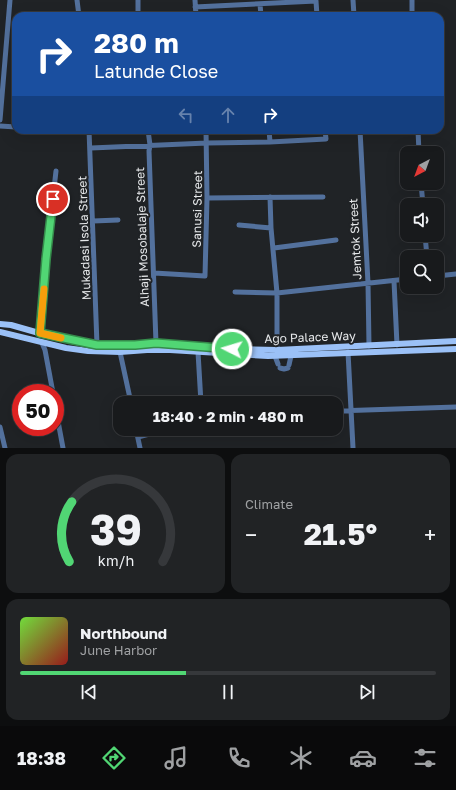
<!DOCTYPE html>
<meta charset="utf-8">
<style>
:root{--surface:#181a1c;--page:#212325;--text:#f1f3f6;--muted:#9fa1a3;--line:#36383b;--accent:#51d674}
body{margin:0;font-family:"Golos Text",sans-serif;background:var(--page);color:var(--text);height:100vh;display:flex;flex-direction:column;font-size:15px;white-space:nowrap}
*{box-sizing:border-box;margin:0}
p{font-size:13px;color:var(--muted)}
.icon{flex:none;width:22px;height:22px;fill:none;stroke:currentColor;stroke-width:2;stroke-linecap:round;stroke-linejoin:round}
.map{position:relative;height:448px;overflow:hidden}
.details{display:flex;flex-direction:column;gap:6px;padding:6px;background:#0d0e0f;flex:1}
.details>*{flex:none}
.hud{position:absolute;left:12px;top:12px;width:432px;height:122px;border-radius:12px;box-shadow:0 4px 16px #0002,0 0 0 1px var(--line);background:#1a4fa0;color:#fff;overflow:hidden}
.needle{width:26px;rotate:221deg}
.fabs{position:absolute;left:400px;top:146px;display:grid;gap:8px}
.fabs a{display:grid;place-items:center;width:44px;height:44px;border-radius:8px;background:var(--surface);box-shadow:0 4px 16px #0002,0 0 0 1px var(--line);font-size:20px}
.speed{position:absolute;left:12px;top:384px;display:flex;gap:8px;font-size:20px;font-weight:700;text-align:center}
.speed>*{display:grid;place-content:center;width:52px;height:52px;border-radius:50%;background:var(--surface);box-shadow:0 4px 16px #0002,0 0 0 1px var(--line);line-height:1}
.speed .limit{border:6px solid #d22;background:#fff;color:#111}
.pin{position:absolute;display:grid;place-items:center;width:34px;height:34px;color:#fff;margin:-17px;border:2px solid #fff;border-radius:50%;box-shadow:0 1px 4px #0007}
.me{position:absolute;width:44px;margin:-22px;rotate:275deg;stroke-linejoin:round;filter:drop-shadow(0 0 3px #0008)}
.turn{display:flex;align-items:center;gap:14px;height:84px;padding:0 16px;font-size:18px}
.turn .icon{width:52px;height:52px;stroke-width:2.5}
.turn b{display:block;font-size:28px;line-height:34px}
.lanes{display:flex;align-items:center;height:38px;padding:0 16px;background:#0003;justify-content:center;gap:20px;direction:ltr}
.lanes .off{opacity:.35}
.big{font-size:30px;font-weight:700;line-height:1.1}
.details .card{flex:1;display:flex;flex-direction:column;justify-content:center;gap:6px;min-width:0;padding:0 14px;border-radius:12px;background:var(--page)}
.details .dial{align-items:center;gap:0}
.dial svg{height:104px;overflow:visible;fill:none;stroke:var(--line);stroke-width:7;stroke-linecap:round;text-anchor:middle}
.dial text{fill:var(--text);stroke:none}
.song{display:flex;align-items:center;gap:12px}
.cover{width:48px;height:48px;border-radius:6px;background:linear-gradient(135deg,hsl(100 70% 55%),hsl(0 70% 35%))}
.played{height:4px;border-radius:2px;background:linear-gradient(90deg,var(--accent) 40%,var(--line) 40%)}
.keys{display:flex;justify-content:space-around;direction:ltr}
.heat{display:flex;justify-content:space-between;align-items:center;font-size:22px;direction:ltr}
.details .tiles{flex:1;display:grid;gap:6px;grid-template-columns:1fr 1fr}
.card:last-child{grid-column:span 2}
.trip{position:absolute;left:113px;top:396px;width:230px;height:40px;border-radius:12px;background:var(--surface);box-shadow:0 4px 16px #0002,0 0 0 1px var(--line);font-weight:700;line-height:40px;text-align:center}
.dock{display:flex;height:64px;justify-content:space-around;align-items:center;background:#0a0a0b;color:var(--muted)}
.dock .icon{width:28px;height:28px}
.dock .current{color:var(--accent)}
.dock b{font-size:18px;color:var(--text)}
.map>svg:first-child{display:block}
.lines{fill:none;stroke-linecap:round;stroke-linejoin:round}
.minor{stroke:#53719d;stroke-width:5}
.major{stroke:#9bc1f7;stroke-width:6}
.route-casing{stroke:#358b4b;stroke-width:10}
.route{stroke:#51d674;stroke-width:7}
.slow{stroke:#f59e0b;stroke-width:7}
.labels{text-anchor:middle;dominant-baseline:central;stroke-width:4;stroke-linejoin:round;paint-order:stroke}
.street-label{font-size:12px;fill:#e5e7e9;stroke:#202326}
</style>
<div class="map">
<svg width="456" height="448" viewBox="0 0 456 448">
<rect width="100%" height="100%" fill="#202326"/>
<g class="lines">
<path class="minor" d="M77 0 79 16
M138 0V16
M195 0 196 16
M353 0 354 16
M412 0V16
M260 4 261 16
M195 7 316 1 317 16
M0 120 10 0
M0 126 16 127
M89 130 97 345
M148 130 150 145 149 151 156 343
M269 130 270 142
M360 130 368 283 369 346
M418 130 419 153
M91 148 207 143 270 142 326 139 325 130
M421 183 423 205
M270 197 271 228 277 293V350
M207 198 323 197
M93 221 118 220
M239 225 271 228
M425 235 427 257
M274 248 336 240
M154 273 205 276 207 198 206 130
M437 276 456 274
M394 281 397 345
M235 292 277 293 407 279
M40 333 46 259 56 171
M42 343 45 350 53 393
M120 352 131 403
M198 352 201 403
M348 352 353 448
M275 356 278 364
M289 365 291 356
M280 368 284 369 288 368
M55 405 63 448
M336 411 456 407
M0 427 5 448
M136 429 140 448
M138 437 168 429"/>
<path class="major" d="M0 324 11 325 46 335 97 345H135L156 343 232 349 277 350 456 341
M0 332 66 348 88 351 120 352 147 350H170L268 356 456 349"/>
</g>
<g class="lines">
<g class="route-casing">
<path id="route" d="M53 199 46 259 40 333 97 345H135L156 343 232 349"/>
</g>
<use href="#route" class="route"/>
<path class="slow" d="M44 289 40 333 61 338"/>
</g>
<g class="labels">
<g class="street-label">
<text transform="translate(197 209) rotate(-89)">Sanusi Street</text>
<text transform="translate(142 237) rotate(-92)">Alhaji Mosobalaje Street</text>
<text transform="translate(84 238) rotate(-92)">Mukadasi Isola Street</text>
<text transform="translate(355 239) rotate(-93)">Jemtok Street</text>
<text transform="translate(310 337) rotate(-2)">Ago Palace Way</text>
</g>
</g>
</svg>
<div class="fabs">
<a><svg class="needle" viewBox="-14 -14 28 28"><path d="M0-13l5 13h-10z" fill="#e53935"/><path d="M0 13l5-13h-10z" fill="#9fa1a3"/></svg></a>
<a><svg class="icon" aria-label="sound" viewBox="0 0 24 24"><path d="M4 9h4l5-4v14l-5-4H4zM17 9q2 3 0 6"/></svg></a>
<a><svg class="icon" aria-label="search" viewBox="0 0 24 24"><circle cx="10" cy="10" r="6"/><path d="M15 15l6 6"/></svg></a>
</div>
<div class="speed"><div class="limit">50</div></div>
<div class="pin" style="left:53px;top:199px;background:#d93025"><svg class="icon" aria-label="arrive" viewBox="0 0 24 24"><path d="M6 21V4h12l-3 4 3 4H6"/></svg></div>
<svg class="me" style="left:232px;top:349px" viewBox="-20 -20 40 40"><circle r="17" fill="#51d674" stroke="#fff" stroke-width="3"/><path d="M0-11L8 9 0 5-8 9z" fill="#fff"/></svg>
<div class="trip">18:40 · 2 min · 480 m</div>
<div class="hud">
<div class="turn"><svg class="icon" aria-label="right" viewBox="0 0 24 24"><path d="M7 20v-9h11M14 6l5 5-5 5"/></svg><div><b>280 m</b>Latunde Close</div></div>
<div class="lanes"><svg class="icon off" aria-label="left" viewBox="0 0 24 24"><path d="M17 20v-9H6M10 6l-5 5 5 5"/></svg><svg class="icon off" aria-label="ahead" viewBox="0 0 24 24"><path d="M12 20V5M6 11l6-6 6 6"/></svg><svg class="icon" aria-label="right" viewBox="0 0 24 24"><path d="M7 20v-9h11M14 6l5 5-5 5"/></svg></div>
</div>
</div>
<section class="details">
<div class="tiles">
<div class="card dial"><svg viewBox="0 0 100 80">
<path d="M14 69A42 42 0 1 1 86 69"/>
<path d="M14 69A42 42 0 0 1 16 23" stroke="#51d674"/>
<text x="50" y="56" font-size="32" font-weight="700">39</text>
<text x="50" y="72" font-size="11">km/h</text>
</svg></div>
<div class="card"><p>Climate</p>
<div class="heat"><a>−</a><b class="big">21.5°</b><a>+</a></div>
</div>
<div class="card">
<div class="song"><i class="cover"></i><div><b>Northbound</b><p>June Harbor</p></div></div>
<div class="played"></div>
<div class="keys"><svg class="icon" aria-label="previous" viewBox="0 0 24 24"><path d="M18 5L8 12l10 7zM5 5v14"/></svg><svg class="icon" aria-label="pause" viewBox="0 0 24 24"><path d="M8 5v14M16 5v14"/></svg><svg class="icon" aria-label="next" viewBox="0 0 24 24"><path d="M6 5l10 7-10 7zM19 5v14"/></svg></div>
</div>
</div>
</section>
<nav class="dock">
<b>18:38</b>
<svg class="icon current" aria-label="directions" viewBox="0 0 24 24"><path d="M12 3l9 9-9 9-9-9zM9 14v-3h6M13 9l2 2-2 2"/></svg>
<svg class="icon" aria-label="music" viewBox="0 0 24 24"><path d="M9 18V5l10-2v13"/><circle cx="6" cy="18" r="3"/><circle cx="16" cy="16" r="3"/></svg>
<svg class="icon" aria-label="phone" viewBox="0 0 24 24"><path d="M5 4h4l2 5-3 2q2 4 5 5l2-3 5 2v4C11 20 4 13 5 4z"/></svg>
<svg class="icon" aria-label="climate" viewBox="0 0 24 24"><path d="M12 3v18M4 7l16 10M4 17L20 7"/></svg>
<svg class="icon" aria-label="car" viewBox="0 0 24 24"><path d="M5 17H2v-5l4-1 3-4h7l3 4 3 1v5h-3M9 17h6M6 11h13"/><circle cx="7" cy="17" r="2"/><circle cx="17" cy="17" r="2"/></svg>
<svg class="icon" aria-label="filters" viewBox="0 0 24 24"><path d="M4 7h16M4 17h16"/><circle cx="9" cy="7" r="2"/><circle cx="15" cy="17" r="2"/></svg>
</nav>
